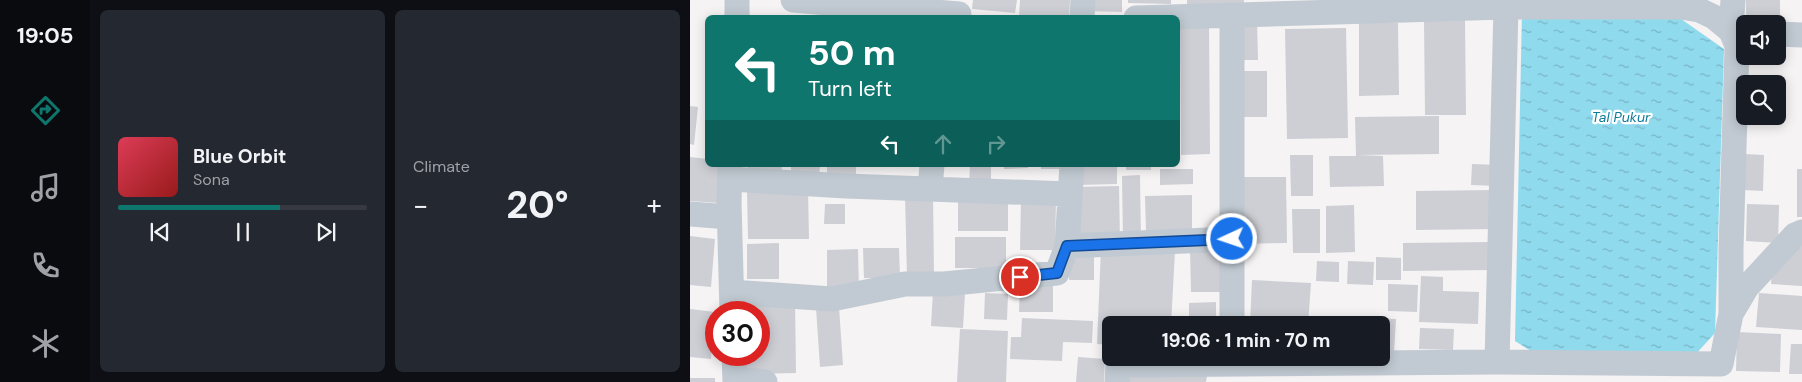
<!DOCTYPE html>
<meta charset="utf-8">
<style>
:root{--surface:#171b24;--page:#242831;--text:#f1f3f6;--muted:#9ea1a6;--line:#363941;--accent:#0f766e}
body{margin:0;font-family:"DM Sans",sans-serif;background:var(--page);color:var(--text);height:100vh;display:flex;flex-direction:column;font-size:19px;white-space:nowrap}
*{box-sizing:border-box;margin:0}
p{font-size:16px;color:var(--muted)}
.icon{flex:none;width:28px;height:28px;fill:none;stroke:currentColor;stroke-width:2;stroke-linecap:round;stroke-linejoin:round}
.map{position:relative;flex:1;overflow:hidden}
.drawer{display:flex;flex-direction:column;gap:10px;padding:10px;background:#0d0f14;width:600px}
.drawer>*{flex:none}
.hud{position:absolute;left:15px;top:15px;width:475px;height:152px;border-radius:8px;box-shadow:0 2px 12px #0003;background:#0f766e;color:#fff;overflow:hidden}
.fabs{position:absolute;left:1046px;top:15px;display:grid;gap:10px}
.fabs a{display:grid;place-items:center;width:50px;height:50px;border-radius:8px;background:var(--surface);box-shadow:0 2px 12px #0003;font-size:25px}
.speed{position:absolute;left:15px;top:301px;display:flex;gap:10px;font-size:25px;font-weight:700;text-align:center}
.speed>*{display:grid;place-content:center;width:65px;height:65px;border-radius:50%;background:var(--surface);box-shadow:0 2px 12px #0003;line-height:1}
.speed .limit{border:8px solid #d22;background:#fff;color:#111}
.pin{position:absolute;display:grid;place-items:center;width:42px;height:42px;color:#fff;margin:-21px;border:2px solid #fff;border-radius:50%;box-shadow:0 1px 5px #0007}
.me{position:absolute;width:55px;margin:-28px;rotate:267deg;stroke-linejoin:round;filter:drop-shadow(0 0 4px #0008)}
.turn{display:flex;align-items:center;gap:18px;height:105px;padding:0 20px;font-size:22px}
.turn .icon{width:65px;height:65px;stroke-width:2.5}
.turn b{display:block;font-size:35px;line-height:42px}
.lanes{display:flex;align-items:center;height:48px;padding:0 20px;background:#0003;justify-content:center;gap:25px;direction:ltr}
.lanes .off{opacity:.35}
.big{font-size:38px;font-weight:700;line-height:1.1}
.drawer .card{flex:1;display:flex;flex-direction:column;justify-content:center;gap:8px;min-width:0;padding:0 18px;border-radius:8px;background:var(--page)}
.song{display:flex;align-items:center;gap:15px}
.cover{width:60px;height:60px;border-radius:8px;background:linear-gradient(135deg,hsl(350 70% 55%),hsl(0 70% 35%))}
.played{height:5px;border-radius:2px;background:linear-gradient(90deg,var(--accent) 65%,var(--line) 65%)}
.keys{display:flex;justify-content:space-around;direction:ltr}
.heat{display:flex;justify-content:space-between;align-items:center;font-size:28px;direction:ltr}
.drawer .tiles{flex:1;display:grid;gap:10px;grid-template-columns:repeat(2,1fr)}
.trip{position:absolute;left:412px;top:316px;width:288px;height:50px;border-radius:8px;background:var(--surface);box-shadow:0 2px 12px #0003;font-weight:700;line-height:50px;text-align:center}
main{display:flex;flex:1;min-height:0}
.tabs{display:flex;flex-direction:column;width:90px;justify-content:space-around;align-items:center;background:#090b0e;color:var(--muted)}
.tabs .icon{width:35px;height:35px}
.tabs .active{color:var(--accent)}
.tabs b{font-size:22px;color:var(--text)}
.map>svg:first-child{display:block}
.water{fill:url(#water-ripples)}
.building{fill:#cdcfd5}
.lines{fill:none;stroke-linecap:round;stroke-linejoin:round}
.minor{stroke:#c1cad2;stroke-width:25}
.route-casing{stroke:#114b97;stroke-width:12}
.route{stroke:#1a73e8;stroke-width:9}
.labels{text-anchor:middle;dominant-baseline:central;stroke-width:4.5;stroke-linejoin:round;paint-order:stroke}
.water-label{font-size:14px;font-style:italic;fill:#0c7c9b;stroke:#fff}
</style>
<main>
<nav class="tabs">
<b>19:05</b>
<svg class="icon active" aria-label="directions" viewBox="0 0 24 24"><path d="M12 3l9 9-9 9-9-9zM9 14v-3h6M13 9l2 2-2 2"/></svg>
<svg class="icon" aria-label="music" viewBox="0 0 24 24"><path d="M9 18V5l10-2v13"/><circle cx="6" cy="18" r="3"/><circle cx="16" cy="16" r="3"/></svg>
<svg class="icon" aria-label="phone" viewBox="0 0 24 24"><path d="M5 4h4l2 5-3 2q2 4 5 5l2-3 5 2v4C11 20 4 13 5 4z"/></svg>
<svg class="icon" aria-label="climate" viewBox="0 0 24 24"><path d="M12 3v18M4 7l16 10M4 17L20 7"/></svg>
</nav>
<section class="drawer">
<div class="tiles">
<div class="card">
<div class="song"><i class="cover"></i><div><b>Blue Orbit</b><p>Sona</p></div></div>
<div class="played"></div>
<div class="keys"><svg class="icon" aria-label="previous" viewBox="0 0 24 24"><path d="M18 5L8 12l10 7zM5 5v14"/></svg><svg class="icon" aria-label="pause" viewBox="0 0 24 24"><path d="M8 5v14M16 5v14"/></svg><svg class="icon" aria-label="next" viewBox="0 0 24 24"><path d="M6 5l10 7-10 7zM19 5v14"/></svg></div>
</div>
<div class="card"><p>Climate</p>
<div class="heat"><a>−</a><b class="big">20°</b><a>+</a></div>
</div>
</div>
</section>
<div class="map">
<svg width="1112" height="382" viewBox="0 0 1112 382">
<defs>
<pattern id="water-ripples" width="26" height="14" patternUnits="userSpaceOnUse" patternTransform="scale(1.25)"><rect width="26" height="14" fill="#90daee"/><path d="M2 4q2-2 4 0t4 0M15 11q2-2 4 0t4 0" fill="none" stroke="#78b4c4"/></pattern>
</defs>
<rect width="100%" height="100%" fill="#f5f3f3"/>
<path class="water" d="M832 11 991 19 1034 49 1025 333 1004 356 841 351 825 341Z"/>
<path class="building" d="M283 0H327L325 13 282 9Z
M330 0H380L379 18H329Z
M395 0H432V12L394 11Z
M438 0H481V4L438 3Z
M497 0H554L553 13 497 10Z
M1056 0H1090V19H1056Z
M548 19H567L568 60H548Z
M734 20H775L776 115H735Z
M669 23H708L709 95 669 96Z
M490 24H519L520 154 491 155Z
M656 28 658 138 597 139 595 29Z
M552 71H577V117H552Z
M0 106 8 107 4 145 0 144Z
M749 116V154L668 155 693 156 694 186 640 187 639 156H666L665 117Z
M1055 154 1074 155 1073 191 1053 190Z
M600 155H623V196H601Z
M0 157 18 159V165H33L29 203 0 201Z
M782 164 809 165V186L781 185Z
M58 165H92L91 176 58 175Z
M101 165H130L129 179 101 178Z
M137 165H166V183L137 182Z
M280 165H301V186H279Z
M314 165H338V168L314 169Z
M351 165H375V169H351Z
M436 165H461V170H436Z
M387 167H427V184L387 185Z
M470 169H503V184L470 185Z
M1107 169H1112V217H1107Z
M450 175 451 242H433L432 176Z
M547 177H596L597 243 548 244Z
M429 186 430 242 386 243 385 187Z
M118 189 119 239H58L57 190Z
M805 190V229L726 230V191Z
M215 194H243L244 276 217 277Z
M502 195V230L456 231 455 196Z
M331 199 366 200 365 250H330Z
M268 200H318V231H268Z
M135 204H155V224H134Z
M1057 204 1089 205 1088 243 1056 241Z
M664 205 665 252 636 253V206Z
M602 209H630V253H603Z
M0 236 25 239 21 287 0 285Z
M265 237H316V268H265Z
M801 242 802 270 713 271V243Z
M89 243V279H57V244Z
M1112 243V286L1081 284 1082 272Z
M173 248H209L210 278H174Z
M411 248 485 251 481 325H421V345L407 344Z
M168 249 169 294H137V250Z
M500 249H532L533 292H501Z
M379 250H404V280H379Z
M686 257 711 258V280H686Z
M627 261 649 262V282L626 281Z
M658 261 684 262 683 285 657 284Z
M731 276 753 277V291L789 292 788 324 729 322Z
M562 280 621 283 618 325H560Z
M330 282H363V312H329Z
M698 284 728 285 727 312 698 311Z
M243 291 275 293 273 328 241 326Z
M295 293 318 294 317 320 294 319Z
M1069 293 1112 296V330L1066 327Z
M105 302 106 373 56 374V355H69V312H56L55 303Z
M526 302V325H499V303Z
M149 307 153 365 130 367 126 308Z
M0 309 25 312 21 359 0 357Z
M332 318 403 321 402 343 373 342 372 361 320 359 321 337H331Z
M679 318 706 319 704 352H691V325H679Z
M730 328 764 329 763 350 729 349Z
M270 329 318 331 316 382H267Z
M1047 332 1091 334 1090 372 1046 371Z
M1101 344H1112V374H1099Z
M388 357 415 359 414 382H386Z
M434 374 517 376 516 382H434Z
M0 378H25V382H0Z"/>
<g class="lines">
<path class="minor" d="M103 0 269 14
M1043 0 1041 31 1053 32
M542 15V325
M47 18V0
M392 18 393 0
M446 18 816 7H991L1009 10 1024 17 1041 31 1047 46 1041 249V314
M1088 34 1112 35
M40 165 39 202 42 312
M40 179 156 186 380 194
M240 189 242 165
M0 214 39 217
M377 246 382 165
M42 292 142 299 215 284H254L367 273 377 246 542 239
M44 355 45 382
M807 362 816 7
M45 379 75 382
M427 382 428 365 807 362 1031 364 1041 314 1057 287 1105 235 1112 232"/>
</g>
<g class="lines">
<g class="route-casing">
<path id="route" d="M330 277 367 273 377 246 542 239"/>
</g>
<use href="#route" class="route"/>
</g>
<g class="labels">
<g class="water-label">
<text x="931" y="117">Tal Pukur</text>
</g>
</g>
</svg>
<div class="fabs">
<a><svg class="icon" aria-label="sound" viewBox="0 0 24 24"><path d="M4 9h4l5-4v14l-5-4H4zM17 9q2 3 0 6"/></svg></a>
<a><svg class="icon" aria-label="search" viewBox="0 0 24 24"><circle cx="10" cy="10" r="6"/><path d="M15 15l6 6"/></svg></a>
</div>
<div class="speed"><div class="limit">30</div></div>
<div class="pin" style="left:330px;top:277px;background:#d93025"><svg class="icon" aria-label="arrive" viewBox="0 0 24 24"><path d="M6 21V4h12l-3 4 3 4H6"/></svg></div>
<svg class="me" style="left:542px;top:239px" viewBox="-20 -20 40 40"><circle r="17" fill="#1a73e8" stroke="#fff" stroke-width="3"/><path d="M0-11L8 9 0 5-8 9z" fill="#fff"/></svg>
<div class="trip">19:06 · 1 min · 70 m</div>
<div class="hud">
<div class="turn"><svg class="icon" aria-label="left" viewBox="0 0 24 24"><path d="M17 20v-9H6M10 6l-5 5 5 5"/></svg><div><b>50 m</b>Turn left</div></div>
<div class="lanes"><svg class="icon" aria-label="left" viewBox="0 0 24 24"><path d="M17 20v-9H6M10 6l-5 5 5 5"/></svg><svg class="icon off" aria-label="ahead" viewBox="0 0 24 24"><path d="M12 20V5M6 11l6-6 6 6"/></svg><svg class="icon off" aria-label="right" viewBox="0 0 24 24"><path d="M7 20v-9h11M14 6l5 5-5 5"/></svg></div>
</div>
</div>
</main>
